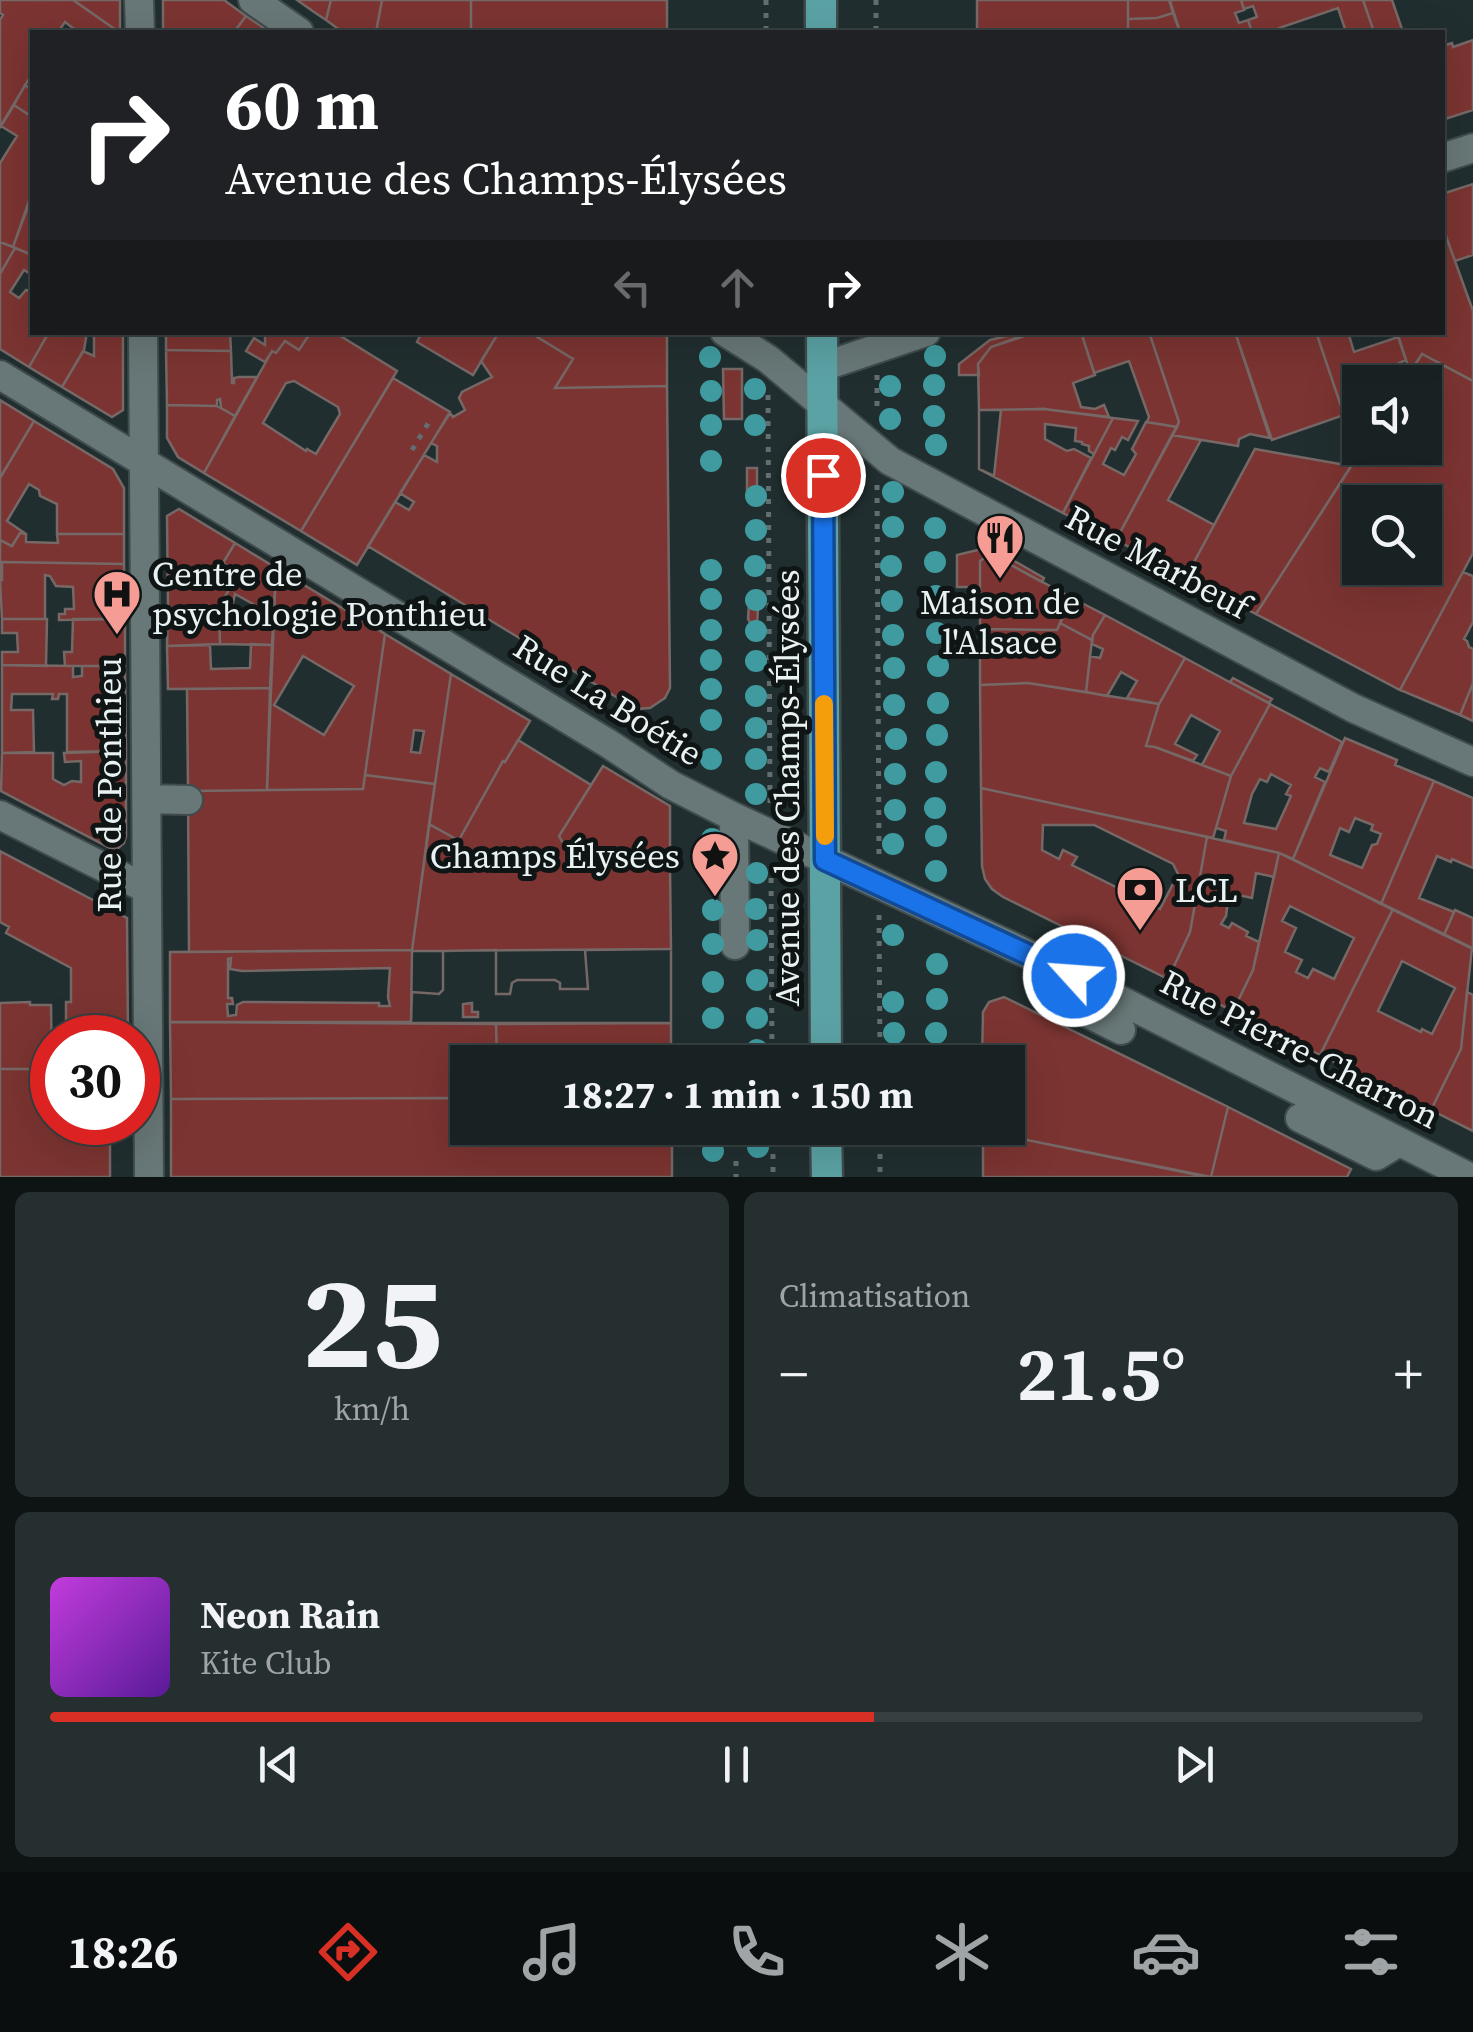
<!DOCTYPE html>
<html lang="fr">
<meta charset="utf-8">
<style>
:root{--surface:#192223;--page:#262f30;--text:#f1f3f6;--muted:#9fa4a6;--line:#373f41;--accent:#d93025}
body{margin:0;font-family:"Source Serif 4",serif;background:var(--page);color:var(--text);height:100vh;display:flex;flex-direction:column;font-size:38px;white-space:nowrap}
*{box-sizing:border-box;margin:0}
p{font-size:32px;color:var(--muted)}
.icon{flex:none;width:55px;height:55px;fill:none;stroke:currentColor;stroke-width:2;stroke-linecap:round;stroke-linejoin:round}
.map{position:relative;height:1177px;overflow:hidden}
.panel{display:flex;flex-direction:column;gap:15px;padding:15px;background:#0e1313;flex:1}
.panel>*{flex:none}
.guide{position:absolute;left:30px;top:30px;width:1415px;height:305px;border-radius:0px;box-shadow:0 10px 40px #0002,0 0 0 2px var(--line);background:#202124;color:#fff;overflow:hidden}
.tools{position:absolute;left:1342px;top:365px;display:grid;gap:20px}
.tools a{display:grid;place-items:center;width:100px;height:100px;border-radius:0px;background:var(--surface);box-shadow:0 10px 40px #0002,0 0 0 2px var(--line);font-size:50px}
.speed{position:absolute;left:30px;top:1015px;display:flex;gap:20px;font-size:50px;font-weight:700;text-align:center}
.speed>*{display:grid;place-content:center;width:130px;height:130px;border-radius:50%;background:var(--surface);box-shadow:0 10px 40px #0002,0 0 0 2px var(--line);line-height:1}
.speed .limit{border:15px solid #d22;background:#fff;color:#111}
.pin{position:absolute;display:grid;place-items:center;width:85px;height:85px;color:#fff;margin:-42px;border:5px solid #fff;border-radius:50%;box-shadow:0 2px 10px #0007}
.me{position:absolute;width:110px;margin:-55px;rotate:296deg;stroke-linejoin:round;filter:drop-shadow(0 0 8px #0008)}
.turn{display:flex;align-items:center;gap:35px;height:210px;padding:0 30px;font-size:45px}
.turn .icon{width:130px;height:130px;stroke-width:2.5}
.turn b{display:block;font-size:70px;line-height:85px}
.lanes{display:flex;align-items:center;height:95px;padding:0 30px;background:#0003;justify-content:center;gap:50px;direction:ltr}
.lanes .off{opacity:.35}
.big{font-size:75px;font-weight:700;line-height:1.1}
.panel .tile{flex:1;display:flex;flex-direction:column;justify-content:center;gap:15px;min-width:0;padding:0 35px;border-radius:15px;background:var(--page)}
.panel .dial{align-items:center;gap:0}
.dial b{font-size:130px;line-height:1}
.song{display:flex;align-items:center;gap:30px}
.cover{width:120px;height:120px;border-radius:15px;background:linear-gradient(135deg,hsl(290 70% 55%),hsl(270 70% 35%))}
.played{height:10px;border-radius:5px;background:linear-gradient(90deg,var(--accent) 60%,var(--line) 60%)}
.keys{display:flex;justify-content:space-around;direction:ltr}
.heat{display:flex;justify-content:space-between;align-items:center;font-size:55px;direction:ltr}
.panel .tiles{flex:1;display:grid;gap:15px;grid-template-columns:1fr 1fr}
.tile:last-child{grid-column:span 2}
.trip{position:absolute;left:450px;top:1045px;width:575px;height:100px;border-radius:0px;background:var(--surface);box-shadow:0 10px 40px #0002,0 0 0 2px var(--line);font-weight:700;line-height:100px;text-align:center}
.menu{display:flex;height:160px;justify-content:space-around;align-items:center;background:#0a0e0e;color:var(--muted)}
.menu .icon{width:70px;height:70px}
.menu .selected{color:var(--accent)}
.menu b{font-size:45px;color:var(--text)}
.map>svg:first-child{display:block}
.building{fill:#7b3431;stroke:#766866;stroke-width:2.5;fill-rule:evenodd}
.lines{fill:none;stroke-linecap:round;stroke-linejoin:round}
.minor-casing{stroke:#3f4b4c;stroke-width:32}
.major-casing{stroke:#3f4b4c;stroke-width:35}
.path{stroke:#626e6f;stroke-width:5;stroke-dasharray:5 8;stroke-linecap:butt}
.minor{stroke:#687777;stroke-width:28}
.major{stroke:#5ba2a4;stroke-width:30}
.tree{fill:#3f9b9f}
.route-casing{stroke:#114b97;stroke-width:25}
.route{stroke:#1a73e8;stroke-width:18}
.slow{stroke:#f59e0b;stroke-width:18}
.labels{text-anchor:middle;dominant-baseline:central;stroke-width:10;stroke-linejoin:round;paint-order:stroke}
.street-label{font-size:35px;fill:#e9f2f2;stroke:#0f1515}
.poi-label{font-size:35px;fill:#e9f2f2;stroke:#0f1515;text-anchor:start}
</style>
<div class="map">
<svg width="1473" height="1177" viewBox="0 0 1473 1177">
<rect width="100%" height="100%" fill="#212e2f"/>
<path class="building" d="M0 0H73L119 32H78L65 22 58 32H32V74L0 127V20L3 15 0 13Z
M73 0H120V32H119Z
M163 0H224L246 16 234 32H163Z
M297 0H331L326 20 314 12Z
M331 0H382L376 32 341 31 326 20Z
M382 0H471V32H376Z
M471 0H667V32H522L471 30Z
M977 0H1128V32H977Z
M1128 0H1169L1173 13 1157 18 1128 19Z
M1173 0H1241L1244 10 1235 13 1239 23 1248 20 1252 32H1180L1170 1Z
M1241 0H1363L1374 32H1346L1338 8 1279 28 1280 32H1252L1248 20 1257 17 1253 6 1244 9Z
M1363 0H1392L1403 32H1374Z
M1173 13 1180 32H1128V19L1157 18Z
M246 16 270 32H234Z
M1473 40V110L1442 120V46L1452 43 1453 47Z
M25 85 32 90V117L14 105Z
M14 105 32 117V196L13 247 0 242V163L17 136 1 126Z
M1473 184V255L1455 261 1442 225V194Z
M31 195 32 196V255L13 247Z
M1442 225 1473 311V381L1422 354 1410 372 1397 332H1442Z
M0 242 15 248 0 274Z
M15 248 32 255V275L24 270 10 292 19 298 26 290 32 292 31 305 32 306V332H49L29 367 0 349V274Z
M49 332H87L84 350 62 387 29 367Z
M94 332 123 333V410L112 417 62 387 83 351 94 356Z
M166 332H230L231 351 166 350Z
M265 332H311L299 350 285 341 276 353 272 351 265 362 246 351 254 338 265 345Z
M311 332H334L397 371 301 531 204 473 272 351 276 353 285 341 299 350ZM294 381 338 407 340 414 316 454 307 449 306 451 263 423 286 383Z
M422 332H499L473 375 417 342Z
M499 332H529L573 359 555 388 667 386 670 688 665 698 650 708 636 709 368 546 395 502 409 510 414 502 400 493 424 455 437 462V446L431 443 450 413 453 417 465 410 459 398 462 392 492 377 481 361Z
M529 332H667V386L555 388 573 359Z
M1033 332H1081L1095 375 1073 383 1081 407 1095 409 1104 405 1109 417 1044 409 979 410 978 364 991 347Z
M1081 332H1149L1179 422 1177 427 1147 422 1149 417 1129 361 1094 373Z
M1149 332H1235L1270 438 1250 434 1239 439 1238 446 1172 435 1179 422Z
M1235 332H1316L1344 415 1272 440Z
M1316 332H1348L1354 352 1398 337 1406 360 1399 363 1402 374 1410 372 1404 382H1360V410L1344 415Z
M1020 333 1022 337 991 347 978 364 979 375H959V364L990 340Z
M166 350 231 351 232 383H234V378L239 377H257L235 416 221 408 220 399 217 400V406L167 405Z
M1422 354 1473 381V553L1400 690 1256 614 1363 448H1425V382H1404ZM1360 502H1425V568H1360Z
M723 369H742V419H724Z
M393 378 450 412 357 565 301 531Z
M0 400 34 421 0 478Z
M167 405 217 406 235 416 204 473 178 457 167 438Z
M1044 409 1113 418 1094 454 1089 451V446L1082 444V442L1075 441 1076 428 1045 424V439L1067 451 1074 449 1091 458 1063 513 979 469V410Z
M979 410H1001L994 476 979 469Z
M1113 418 1138 421 1128 440 1122 437 1115 450 1111 448 1103 464 1124 475 1136 454 1132 449 1146 422 1177 427 1116 540 1063 513Z
M34 421 113 469 124 488V534H57V504L40 496 39 490 29 484 7 521 26 534 20 533 12 546 0 540V478Z
M1172 435 1201 440 1168 500 1214 525 1186 577 1116 540Z
M1255 449 1351 466 1256 614 1186 577Z
M747 468H757V492L747 493Z
M179 509 235 543 223 563 233 570 235 578 219 608H168L167 516Z
M20 533 26 534V542L58 543 57 534H124V564L2 562V580H0V540L12 546Z
M235 543 276 568 272 645 220 644 219 608 235 578 233 570 223 563ZM235 594 253 604 252 625 228 624Z
M990 547 1044 578 1042 582 991 554 980 561V587H957V555Z
M991 554 1072 598 1057 630 980 629V561Z
M2 562 124 564 125 619 59 620V614H65V609H74L73 587 56 586 50 576 45 575V619H2L0 580H2Z
M276 568 385 634 363 789 267 790ZM303 656 354 686 324 735 274 705Z
M1463 572 1473 576V622L1464 639 1467 641 1469 647 1473 649V683L1460 715 1400 690Z
M1072 598 1105 615 1093 635 1092 640 1060 623Z
M749 604 758 609 757 625 751 624 748 619Z
M168 608H219L220 644 167 646Z
M1105 615 1185 658 1159 704 1127 698 1137 681 1121 672 1107 696 1086 692 1090 656 1100 658 1103 649 1092 644 1093 635Z
M2 619H47L46 666 2 665V652H18L17 633H2Z
M73 619H125V666H65L64 652H72Z
M1060 623 1092 640 1086 692 1028 683 980 685V629L1057 630Z
M385 634 451 674 435 784 365 775ZM414 730 424 731 420 753 411 752Z
M251 644 272 645 270 688 168 689 167 646 210 645 211 669 250 668Z
M1185 658 1270 704 1231 776 1202 765 1220 731 1191 715 1175 744 1197 755 1193 761 1155 747 1146 746 1159 704Z
M2 665 73 666V677L82 676V666H125L126 751 67 752V694H59L58 699H52L53 694H12L11 710H33L34 752 2 753Z
M451 674 530 721 505 762 503 761 460 838 456 839 429 824Z
M1233 678 1272 699 1269 703 1230 682Z
M1028 683 1159 704 1146 746 1155 747 1231 776 1213 838 981 788 980 685Z
M1473 683V721L1460 715Z
M270 688 267 790 188 791 187 689Z
M1270 704 1342 742 1329 772 1320 768 1315 777 1325 782 1293 859 1279 853 1224 840 1226 831 1216 828 1231 776ZM1271 774 1291 785 1286 794 1291 796 1276 829 1244 823 1252 794 1260 779 1267 782Z
M1345 738 1397 760 1395 765 1434 781 1381 904 1293 859ZM1355 818 1373 825 1371 830 1381 834 1377 844 1372 845 1362 868 1330 855 1340 828 1349 832Z
M518 740 591 785 559 836 577 868H670L671 949 412 951 429 824 456 839 460 838 503 761 505 762Z
M126 751V836L124 843 117 849 110 848 1 791 2 753H53V779L64 785 72 781 81 782V761L65 762 64 753Z
M603 766 670 806V868H577L559 836Z
M365 775 435 784 412 950 189 952 188 791 363 789Z
M1434 781 1473 798V868L1452 859 1451 862 1437 856 1419 898 1454 912 1444 935 1381 904Z
M981 788 1207 837 1190 932 1168 979 1003 897 992 889 985 879 982 866ZM1043 825H1094L1173 864 1178 874 1160 909 1072 865 1077 857 1063 850 1059 859 1042 850Z
M1207 837 1279 853 1274 877 1256 873 1252 898 1229 893 1226 916 1221 924 1229 928 1232 923 1248 932 1246 936 1259 942 1253 970 1233 1011 1168 979 1190 932Z
M0 851 127 918 128 1038H66V1002H71V968L6 933 9 927 0 922Z
M1279 853 1393 909 1320 1055 1233 1011 1253 970ZM1290 906 1354 938 1334 979 1313 969 1308 978 1296 972 1302 960 1285 952 1296 928 1282 921Z
M1393 909 1472 948 1461 1049 1431 1110 1320 1055ZM1402 961 1455 988 1432 1034 1422 1029 1421 1032 1378 1011Z
M1455 910 1473 918V949L1444 935Z
M671 949V1023H411L412 992 439 994 443 990V951L496 950V994H510L512 983 517 980H555L560 983V989H588L585 950ZM472 1003V1012H478V1017H463V1004Z
M671 949V1023H411L412 992 439 994 443 990V951L496 950V994H510L512 983 517 980H555L560 983V989H588L585 950Z
M412 950 411 1022H170V952ZM231 958 230 969 242 971 390 968 388 997 390 1006H379V1003L243 1002 237 1005 236 1015 228 1016 227 1004H233L232 998H228V959Z
M1170 980 1196 993 1194 998 1167 985Z
M1467 992 1473 995V1131L1431 1110 1461 1049Z
M1004 997 1228 1107 1211 1177 983 1131V1128H1008V1062H982L983 1012 989 1002Z
M30 1002V1005H51L52 1069H0V1003Z
M170 1022 496 1024 497 1062H468V1098L171 1099Z
M671 1023V1062H497L496 1024Z
M0 1069H52V1122H110V1177H0Z
M447 1098H468V1128H672V1177H171V1099Z
M1228 1107 1351 1169 1347 1177H1211Z
M983 1131 1012 1137 1207 1177H983Z"/>
<g class="lines">
<g class="minor-casing">
<path id="minor" d="M139 0 140 32
M253 0 299 32
M1442 158 1473 148
M143 332 149 1177
M725 332 768 359 890 461 1353 708 1473 762
M822 367 926 332
M0 375 609 744 671 785 734 817 1041 960 1469 1177
M147 799 188 800
M0 815 147 889
M734 817 735 945
M1041 960 1061 1000 1121 1030
M1300 1118 1376 1156 1399 1142"/>
</g>
<g class="major-casing">
<path id="major" d="M821 0V32
M822 332 826 1062
M826 1128 827 1177"/>
</g>
<path class="path" d="M766 0V32
M876 0V32
M877 375V414
M768 395 770 804
M412 450 429 422
M877 485 879 854
M771 865 772 1062
M879 915 880 1062
M773 1128V1177
M880 1128V1177
M736 1161V1177"/>
<use href="#minor" class="minor"/>
<use href="#major" class="major"/>
</g>
<g class="tree">
<circle cx="935" cy="356" r="11"/>
<circle cx="710" cy="357" r="11"/>
<circle cx="934" cy="385" r="11"/>
<circle cx="890" cy="386" r="11"/>
<circle cx="755" cy="389" r="11"/>
<circle cx="711" cy="391" r="11"/>
<circle cx="934" cy="416" r="11"/>
<circle cx="890" cy="419" r="11"/>
<circle cx="711" cy="425" r="11"/>
<circle cx="755" cy="425" r="11"/>
<circle cx="936" cy="445" r="11"/>
<circle cx="711" cy="461" r="11"/>
<circle cx="893" cy="492" r="11"/>
<circle cx="756" cy="496" r="11"/>
<circle cx="893" cy="527" r="11"/>
<circle cx="935" cy="528" r="11"/>
<circle cx="756" cy="530" r="11"/>
<circle cx="935" cy="562" r="11"/>
<circle cx="755" cy="566" r="11"/>
<circle cx="891" cy="566" r="11"/>
<circle cx="711" cy="570" r="11"/>
<circle cx="936" cy="596" r="11"/>
<circle cx="711" cy="599" r="11"/>
<circle cx="756" cy="600" r="11"/>
<circle cx="892" cy="601" r="11"/>
<circle cx="711" cy="630" r="11"/>
<circle cx="756" cy="631" r="11"/>
<circle cx="937" cy="633" r="11"/>
<circle cx="893" cy="635" r="11"/>
<circle cx="711" cy="660" r="11"/>
<circle cx="756" cy="661" r="11"/>
<circle cx="938" cy="666" r="11"/>
<circle cx="894" cy="668" r="11"/>
<circle cx="711" cy="689" r="11"/>
<circle cx="756" cy="696" r="11"/>
<circle cx="938" cy="703" r="11"/>
<circle cx="894" cy="705" r="11"/>
<circle cx="711" cy="720" r="11"/>
<circle cx="756" cy="728" r="11"/>
<circle cx="937" cy="735" r="11"/>
<circle cx="896" cy="739" r="11"/>
<circle cx="711" cy="759" r="11"/>
<circle cx="756" cy="759" r="11"/>
<circle cx="936" cy="772" r="11"/>
<circle cx="895" cy="774" r="11"/>
<circle cx="756" cy="794" r="11"/>
<circle cx="935" cy="808" r="11"/>
<circle cx="895" cy="810" r="11"/>
<circle cx="936" cy="836" r="11"/>
<circle cx="712" cy="839" r="11"/>
<circle cx="893" cy="844" r="11"/>
<circle cx="713" cy="870" r="11"/>
<circle cx="936" cy="871" r="11"/>
<circle cx="757" cy="873" r="11"/>
<circle cx="756" cy="909" r="11"/>
<circle cx="713" cy="910" r="11"/>
<circle cx="893" cy="935" r="11"/>
<circle cx="757" cy="940" r="11"/>
<circle cx="713" cy="944" r="11"/>
<circle cx="937" cy="964" r="11"/>
<circle cx="757" cy="980" r="11"/>
<circle cx="713" cy="982" r="11"/>
<circle cx="937" cy="999" r="11"/>
<circle cx="893" cy="1002" r="11"/>
<circle cx="713" cy="1018" r="11"/>
<circle cx="757" cy="1018" r="11"/>
<circle cx="894" cy="1033" r="11"/>
<circle cx="936" cy="1033" r="11"/>
<circle cx="757" cy="1050" r="11"/>
<circle cx="758" cy="1147" r="11"/>
<circle cx="713" cy="1151" r="11"/>
</g>
<g class="lines">
<g class="route-casing">
<path id="route" d="M823 475 825 860 1074 976"/>
</g>
<use href="#route" class="route"/>
<path class="slow" d="M824 704 825 836"/>
</g>
<defs>
<g id="restaurant-pin" transform="scale(2.5)"><path d="M0 17L-7.5 6A9.5 9.5 0 1 1 7.5 6Z" fill="#f59c94" stroke="#0f1515"/><path d="M-5-6h1v4h1v-4h1v4h1v-4h1v5L-1.5 .5V6h-2V.5L-5-1ZM5-6V6H3V1.5H1.5Q1.5-4 5-6Z" fill="#111"/></g>
<g id="hospital-pin" transform="scale(2.5)"><path d="M0 17L-7.5 6A9.5 9.5 0 1 1 7.5 6Z" fill="#f59c94" stroke="#0f1515"/><path d="M-5-5h3v3.5h4V-5h3V5h-3V1.5h-4V5h-3Z" fill="#111"/></g>
<g id="sight-pin" transform="scale(2.5)"><path d="M0 17L-7.5 6A9.5 9.5 0 1 1 7.5 6Z" fill="#f59c94" stroke="#0f1515"/><path d="M0-6L1.8-2.2L6-1.7L2.9 1.2L3.7 5.4L0 3.3L-3.7 5.4L-2.9 1.2L-6-1.7L-1.8-2.2Z" fill="#111"/></g>
<g id="bank-pin" transform="scale(2.5)"><path d="M0 17L-7.5 6A9.5 9.5 0 1 1 7.5 6Z" fill="#f59c94" stroke="#0f1515"/><path d="M-6-4H6V4H-6ZM0-2.3a2.3 2.3 0 1 0 0 4.6a2.3 2.3 0 1 0 0-4.6Z" fill="#111"/></g>
</defs>
<g fill-rule="evenodd">
<use href="#restaurant-pin" x="1000" y="538"/>
<use href="#hospital-pin" x="117" y="594"/>
<use href="#sight-pin" x="715" y="856"/>
<use href="#bank-pin" x="1140" y="890"/>
</g>
<g class="labels">
<g class="street-label">
<text transform="translate(1158 562) rotate(28)">Rue Marbeuf</text>
<text transform="translate(608 700) rotate(32)">Rue La Boétie</text>
<text transform="translate(109 785) rotate(-90)">Rue de Ponthieu</text>
<text transform="translate(787 788) rotate(-90)">Avenue des Champs-Élysées</text>
<text transform="translate(1300 1049) rotate(27)">Rue Pierre-Charron</text>
</g>
<g class="poi-label">
<text x="152" y="574">Centre de<tspan x="152" dy="40">psychologie Ponthieu</tspan></text>
<text x="1000" y="602" text-anchor="middle">Maison de<tspan x="1000" dy="40">l'Alsace</tspan></text>
<text x="680" y="856" text-anchor="end">Champs Élysées</text>
<text x="1175" y="890">LCL</text>
</g>
</g>
</svg>
<div class="tools">
<a><svg class="icon" aria-label="sound" viewBox="0 0 24 24"><path d="M4 9h4l5-4v14l-5-4H4zM17 9q2 3 0 6"/></svg></a>
<a><svg class="icon" aria-label="search" viewBox="0 0 24 24"><circle cx="10" cy="10" r="6"/><path d="M15 15l6 6"/></svg></a>
</div>
<div class="speed"><div class="limit">30</div></div>
<div class="pin" style="left:823px;top:475px;background:#d93025"><svg class="icon" aria-label="arrive" viewBox="0 0 24 24"><path d="M6 21V4h12l-3 4 3 4H6"/></svg></div>
<svg class="me" style="left:1074px;top:976px" viewBox="-20 -20 40 40"><circle r="17" fill="#1a73e8" stroke="#fff" stroke-width="3"/><path d="M0-11L8 9 0 5-8 9z" fill="#fff"/></svg>
<div class="trip">18:27 · 1 min · 150 m</div>
<div class="guide">
<div class="turn"><svg class="icon" aria-label="right" viewBox="0 0 24 24"><path d="M7 20v-9h11M14 6l5 5-5 5"/></svg><div><b>60 m</b>Avenue des Champs-Élysées</div></div>
<div class="lanes"><svg class="icon off" aria-label="left" viewBox="0 0 24 24"><path d="M17 20v-9H6M10 6l-5 5 5 5"/></svg><svg class="icon off" aria-label="ahead" viewBox="0 0 24 24"><path d="M12 20V5M6 11l6-6 6 6"/></svg><svg class="icon" aria-label="right" viewBox="0 0 24 24"><path d="M7 20v-9h11M14 6l5 5-5 5"/></svg></div>
</div>
</div>
<section class="panel">
<div class="tiles">
<div class="tile dial"><b>25</b><p>km/h</p></div>
<div class="tile"><p>Climatisation</p>
<div class="heat"><a>−</a><b class="big">21.5°</b><a>+</a></div>
</div>
<div class="tile">
<div class="song"><i class="cover"></i><div><b>Neon Rain</b><p>Kite Club</p></div></div>
<div class="played"></div>
<div class="keys"><svg class="icon" aria-label="previous" viewBox="0 0 24 24"><path d="M18 5L8 12l10 7zM5 5v14"/></svg><svg class="icon" aria-label="pause" viewBox="0 0 24 24"><path d="M8 5v14M16 5v14"/></svg><svg class="icon" aria-label="next" viewBox="0 0 24 24"><path d="M6 5l10 7-10 7zM19 5v14"/></svg></div>
</div>
</div>
</section>
<nav class="menu">
<b>18:26</b>
<svg class="icon selected" aria-label="directions" viewBox="0 0 24 24"><path d="M12 3l9 9-9 9-9-9zM9 14v-3h6M13 9l2 2-2 2"/></svg>
<svg class="icon" aria-label="music" viewBox="0 0 24 24"><path d="M9 18V5l10-2v13"/><circle cx="6" cy="18" r="3"/><circle cx="16" cy="16" r="3"/></svg>
<svg class="icon" aria-label="phone" viewBox="0 0 24 24"><path d="M5 4h4l2 5-3 2q2 4 5 5l2-3 5 2v4C11 20 4 13 5 4z"/></svg>
<svg class="icon" aria-label="climate" viewBox="0 0 24 24"><path d="M12 3v18M4 7l16 10M4 17L20 7"/></svg>
<svg class="icon" aria-label="car" viewBox="0 0 24 24"><path d="M5 17H2v-5l4-1 3-4h7l3 4 3 1v5h-3M9 17h6M6 11h13"/><circle cx="7" cy="17" r="2"/><circle cx="17" cy="17" r="2"/></svg>
<svg class="icon" aria-label="filters" viewBox="0 0 24 24"><path d="M4 7h16M4 17h16"/><circle cx="9" cy="7" r="2"/><circle cx="15" cy="17" r="2"/></svg>
</nav>
